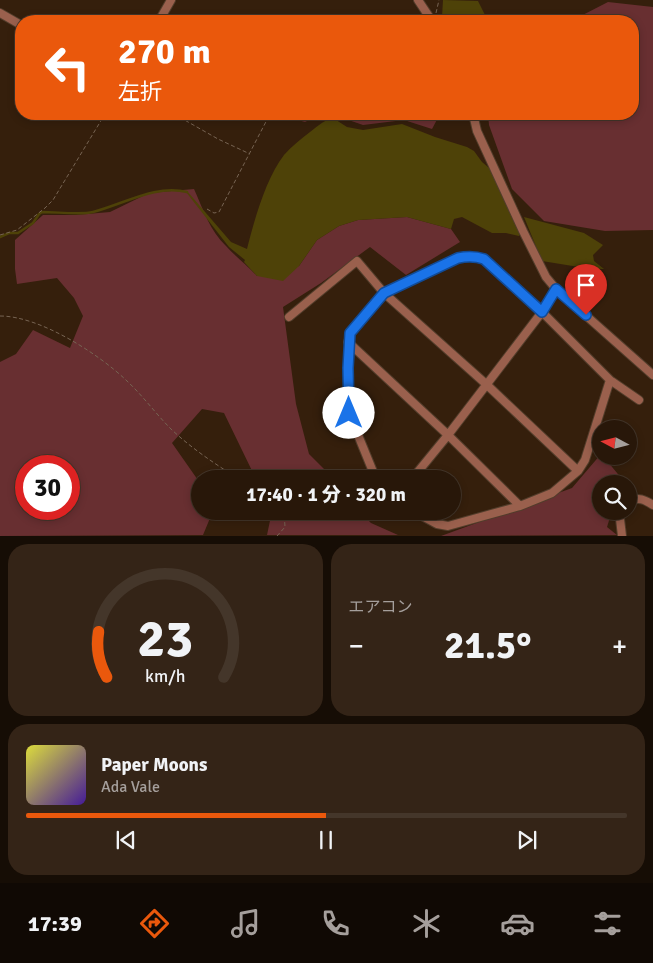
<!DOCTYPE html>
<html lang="ja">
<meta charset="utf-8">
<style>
:root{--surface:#281709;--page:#342417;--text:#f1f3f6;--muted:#a59f9c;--line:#44362a;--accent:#ea580c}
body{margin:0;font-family:Signika,"Noto Sans JP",sans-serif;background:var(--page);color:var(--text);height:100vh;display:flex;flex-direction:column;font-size:19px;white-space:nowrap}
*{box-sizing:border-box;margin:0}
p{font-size:16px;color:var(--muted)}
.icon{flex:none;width:28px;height:28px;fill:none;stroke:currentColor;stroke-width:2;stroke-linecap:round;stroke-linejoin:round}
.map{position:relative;height:536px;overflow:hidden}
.details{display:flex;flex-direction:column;gap:8px;padding:8px;background:#160d05;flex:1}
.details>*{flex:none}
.hud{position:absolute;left:15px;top:15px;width:624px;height:105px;border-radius:20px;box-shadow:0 2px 8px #0003,0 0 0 1px var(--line);background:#ea580c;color:#fff;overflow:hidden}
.needle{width:32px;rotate:277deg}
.controls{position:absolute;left:592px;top:420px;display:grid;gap:10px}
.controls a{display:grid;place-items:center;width:45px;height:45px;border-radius:50%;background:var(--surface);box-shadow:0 2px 8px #0003,0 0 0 1px var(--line);font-size:25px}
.speed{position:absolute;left:15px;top:455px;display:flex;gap:10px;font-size:25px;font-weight:700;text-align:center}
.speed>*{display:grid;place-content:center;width:65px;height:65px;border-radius:50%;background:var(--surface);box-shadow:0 2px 8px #0003,0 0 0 1px var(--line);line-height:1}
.speed .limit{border:8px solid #d22;background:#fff;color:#111}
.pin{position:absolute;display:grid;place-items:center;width:42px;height:42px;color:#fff;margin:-51px -21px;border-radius:50% 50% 50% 0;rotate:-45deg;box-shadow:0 0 5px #0007}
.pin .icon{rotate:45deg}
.me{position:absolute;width:55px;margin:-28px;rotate:0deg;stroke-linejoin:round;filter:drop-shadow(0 0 4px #0008)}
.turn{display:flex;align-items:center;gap:18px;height:105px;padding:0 20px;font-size:22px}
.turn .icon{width:65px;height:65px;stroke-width:2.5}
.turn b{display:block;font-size:35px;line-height:42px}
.big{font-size:38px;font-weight:800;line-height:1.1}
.details .card{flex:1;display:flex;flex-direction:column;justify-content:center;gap:8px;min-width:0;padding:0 18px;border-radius:20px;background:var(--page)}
.details .dial{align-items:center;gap:0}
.dial svg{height:130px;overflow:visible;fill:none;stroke:var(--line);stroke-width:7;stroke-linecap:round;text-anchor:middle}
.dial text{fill:var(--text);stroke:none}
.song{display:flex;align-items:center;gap:15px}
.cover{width:60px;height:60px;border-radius:8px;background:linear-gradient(135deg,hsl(60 70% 55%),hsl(260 70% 35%))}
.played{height:5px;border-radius:2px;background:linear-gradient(90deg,var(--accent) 50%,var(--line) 50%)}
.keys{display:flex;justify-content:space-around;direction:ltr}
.heat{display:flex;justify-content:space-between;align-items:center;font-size:28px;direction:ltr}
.details .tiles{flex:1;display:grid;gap:8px;grid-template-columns:1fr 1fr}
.card:last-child{grid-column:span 2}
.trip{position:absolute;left:191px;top:470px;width:270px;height:50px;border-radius:25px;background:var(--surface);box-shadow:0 2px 8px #0003,0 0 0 1px var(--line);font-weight:800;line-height:50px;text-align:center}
.dock{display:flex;height:80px;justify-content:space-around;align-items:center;background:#100904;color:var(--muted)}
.dock .icon{width:35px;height:35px}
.dock .current{color:var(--accent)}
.dock b{font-size:22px;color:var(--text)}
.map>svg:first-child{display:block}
.green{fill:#682f31;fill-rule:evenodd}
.water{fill:#4e4208}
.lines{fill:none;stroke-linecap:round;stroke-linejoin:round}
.stream{stroke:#4e4208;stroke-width:2.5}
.minor-casing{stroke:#523d2b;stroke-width:10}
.path{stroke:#776453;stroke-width:1;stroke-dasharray:4 2.5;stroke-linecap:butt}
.minor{stroke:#9a604d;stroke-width:8}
.route-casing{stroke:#114b97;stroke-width:12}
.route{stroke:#1a73e8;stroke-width:9}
</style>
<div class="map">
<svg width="653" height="536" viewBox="0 0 653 536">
<rect width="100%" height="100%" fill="#351f0c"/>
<path class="green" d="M608 2 653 7V230L605 231 544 221 512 189 489 125 488 114H632V21H571Z
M267 114H321L305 122 280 115 269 117Z
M331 114H440L432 129 404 120 363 125Z
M194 189C203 209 210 231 226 246 236 257 247 265 257 276L299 266 317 240 339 226 358 220 407 217 451 229 460 242 406 275 370 247 321 283 283 307 296 404 309 454 334 479H256L224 413 202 409 172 443 200 483V511H213L203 535 0 536V362L16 354 33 330 70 348 83 316 74 298 57 278 17 284 15 269V240L43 215H76L110 212 149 193ZM26 466H69V509H26Z
M601 454V456H603L622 479 621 484H601V511H612L607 527 617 535 441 536 572 488Z
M272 511H359L371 523 398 535H267Z"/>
<path class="water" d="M443 0 478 1 486 17 473 19 471 21H454L442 17Z
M333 118 347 127 363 130 402 124 435 137 467 147 474 151 482 162 494 172 521 232 519 236 506 233H492L462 217 454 219 451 229 407 217 358 220 339 226 317 240 299 266 283 281 257 276 244 262 245 260 229 247 186 192 187 191 231 242 247 249C254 221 266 178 284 155 292 146 301 139 310 132 318 126 324 120 333 118Z
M524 217 584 233 603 245 593 255 594 261 604 269H591L542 261Z"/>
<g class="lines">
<path class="stream" d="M0 237 9 233H18L33 223 39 214 42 212C57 212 81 215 93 212 124 204 156 184 187 192"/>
<g class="minor-casing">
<path id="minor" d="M418 0 432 21
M0 13 21 25
M159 21 171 0
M473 114 477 131 523 231 546 277 556 289 653 375
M289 317 357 261 384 293 486 384 578 471
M348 342 448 435 520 506
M376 479 349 413 348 368 350 333 384 293 458 258 467 256 484 259 542 312 610 380 639 400
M412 479 448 435 542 312 556 289
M629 502C638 496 645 500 653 505
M413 511 437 524 448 526 520 506 552 493 578 471 585 460 610 380
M621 511 620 519 622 536"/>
</g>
<path class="path" d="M436 13 439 0
M174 114 218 139 250 154
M207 209 214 213 219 212 270 114
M0 235 17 230 45 208 53 200 105 114
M0 316C40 316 99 354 127 381 143 396 156 414 171 429 191 448 215 464 239 479
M277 536 285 527 284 511"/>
<use href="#minor" class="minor"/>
</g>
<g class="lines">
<g class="route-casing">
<path id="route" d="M349 413 348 368 350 333 384 293 458 258C468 256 475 256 484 259L542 312 556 289 586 315"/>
</g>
<use href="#route" class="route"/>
</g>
</svg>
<div class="controls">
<a><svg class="needle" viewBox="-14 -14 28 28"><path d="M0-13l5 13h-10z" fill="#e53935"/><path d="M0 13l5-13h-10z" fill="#a59f9c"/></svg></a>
<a><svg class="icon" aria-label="search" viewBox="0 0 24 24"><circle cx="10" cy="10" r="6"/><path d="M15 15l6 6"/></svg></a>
</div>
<div class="speed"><div class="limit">30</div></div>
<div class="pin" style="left:586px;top:315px;background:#d93025"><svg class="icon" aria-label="arrive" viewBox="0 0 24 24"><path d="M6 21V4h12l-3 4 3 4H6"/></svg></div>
<svg class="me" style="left:349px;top:413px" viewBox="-20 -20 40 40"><circle r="19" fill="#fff"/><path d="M0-13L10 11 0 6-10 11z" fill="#1a73e8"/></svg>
<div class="trip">17:40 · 1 分 · 320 m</div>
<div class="hud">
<div class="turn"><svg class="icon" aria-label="left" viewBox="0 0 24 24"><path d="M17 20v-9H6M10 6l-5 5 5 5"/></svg><div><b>270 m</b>左折</div></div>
</div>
</div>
<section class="details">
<div class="tiles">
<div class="card dial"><svg viewBox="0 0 100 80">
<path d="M14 69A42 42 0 1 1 86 69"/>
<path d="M14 69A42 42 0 0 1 9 41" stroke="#ea580c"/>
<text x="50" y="56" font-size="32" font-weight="700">23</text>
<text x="50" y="72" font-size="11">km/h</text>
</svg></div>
<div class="card"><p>エアコン</p>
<div class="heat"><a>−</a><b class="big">21.5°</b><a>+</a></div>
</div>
<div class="card">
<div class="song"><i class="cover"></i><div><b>Paper Moons</b><p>Ada Vale</p></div></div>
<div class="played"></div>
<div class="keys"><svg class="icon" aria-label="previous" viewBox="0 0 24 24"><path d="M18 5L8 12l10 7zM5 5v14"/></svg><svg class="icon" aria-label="pause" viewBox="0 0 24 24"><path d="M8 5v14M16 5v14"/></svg><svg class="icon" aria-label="next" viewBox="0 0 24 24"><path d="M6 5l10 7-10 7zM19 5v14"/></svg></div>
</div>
</div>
</section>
<nav class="dock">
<b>17:39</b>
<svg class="icon current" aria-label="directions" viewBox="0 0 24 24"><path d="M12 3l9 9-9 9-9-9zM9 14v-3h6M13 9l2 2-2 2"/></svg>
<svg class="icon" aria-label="music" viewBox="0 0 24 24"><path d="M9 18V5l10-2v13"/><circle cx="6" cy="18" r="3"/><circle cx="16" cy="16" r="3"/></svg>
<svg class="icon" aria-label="phone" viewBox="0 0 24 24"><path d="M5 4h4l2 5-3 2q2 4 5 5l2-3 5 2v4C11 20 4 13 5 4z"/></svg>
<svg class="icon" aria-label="climate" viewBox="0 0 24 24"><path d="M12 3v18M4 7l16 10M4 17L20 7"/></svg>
<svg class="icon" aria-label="car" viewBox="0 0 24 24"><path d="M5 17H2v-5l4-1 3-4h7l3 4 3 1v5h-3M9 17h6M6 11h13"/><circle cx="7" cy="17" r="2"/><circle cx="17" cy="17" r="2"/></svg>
<svg class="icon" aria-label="filters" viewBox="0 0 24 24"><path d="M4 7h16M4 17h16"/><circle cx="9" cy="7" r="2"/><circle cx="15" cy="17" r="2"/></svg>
</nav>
